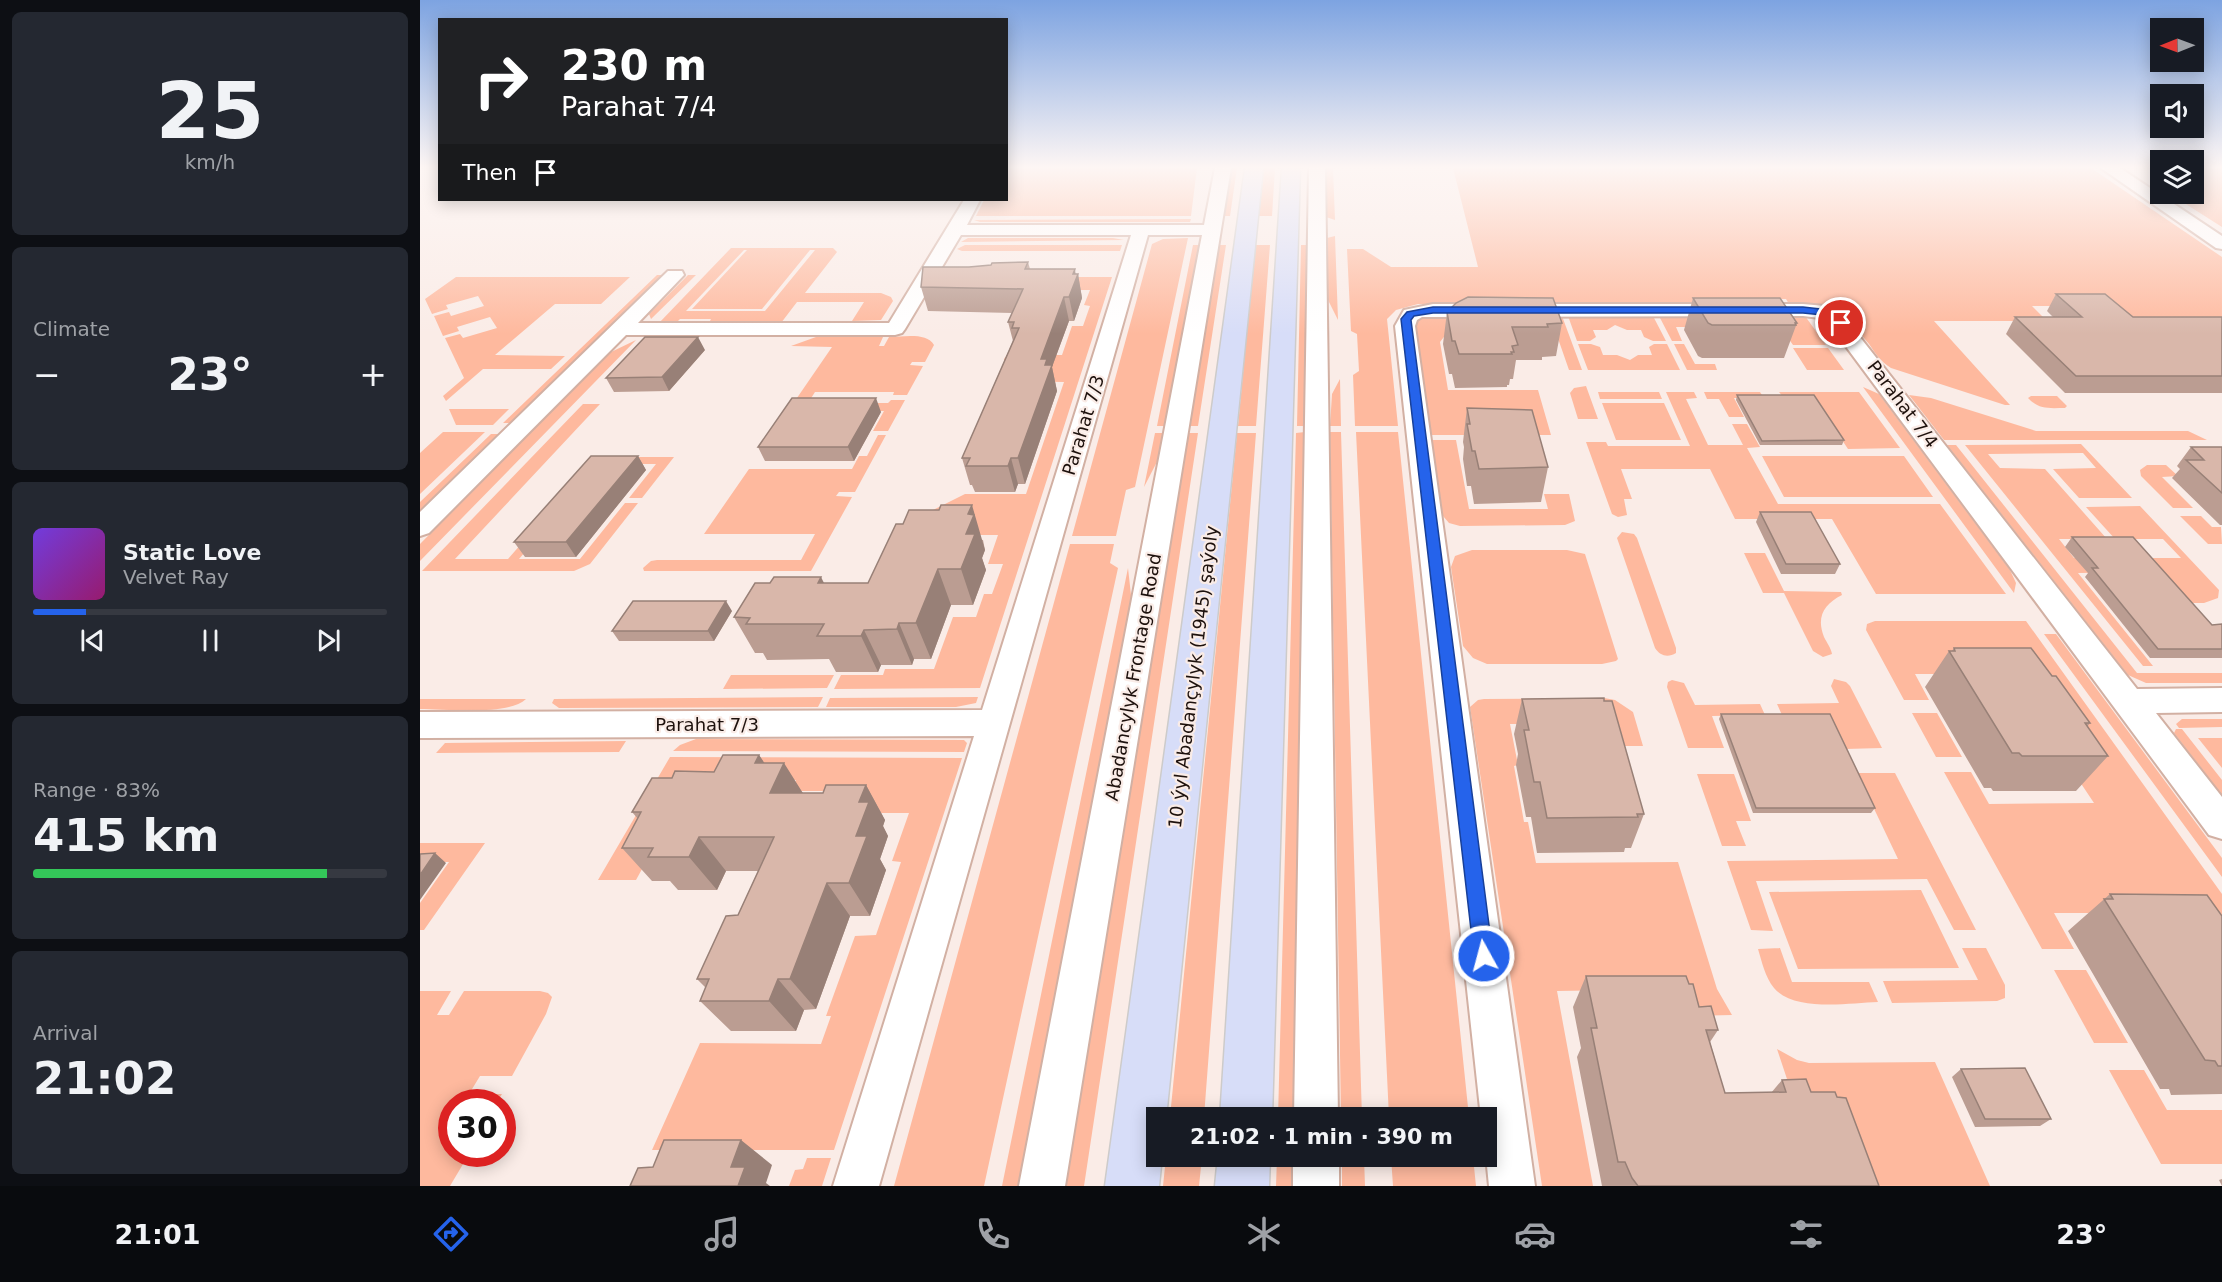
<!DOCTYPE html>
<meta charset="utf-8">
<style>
:root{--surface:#171b24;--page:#242831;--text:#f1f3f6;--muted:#9ea1a6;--line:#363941;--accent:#2563eb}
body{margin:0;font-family:"DejaVu Sans",sans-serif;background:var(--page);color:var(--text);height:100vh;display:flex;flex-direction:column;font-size:22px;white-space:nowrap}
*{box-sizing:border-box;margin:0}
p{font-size:20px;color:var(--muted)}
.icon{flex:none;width:33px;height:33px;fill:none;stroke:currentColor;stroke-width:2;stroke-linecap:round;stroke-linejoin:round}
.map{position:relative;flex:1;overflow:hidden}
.side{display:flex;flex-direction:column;gap:12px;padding:12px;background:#0d0f14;width:420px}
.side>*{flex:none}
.guide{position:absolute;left:18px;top:18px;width:570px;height:183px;border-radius:0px;box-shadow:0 3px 15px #0003;background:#202124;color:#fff;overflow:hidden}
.needle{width:39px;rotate:269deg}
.tools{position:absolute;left:1730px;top:18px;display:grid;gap:12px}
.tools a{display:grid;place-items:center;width:54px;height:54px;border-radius:0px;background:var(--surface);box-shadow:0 3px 15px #0003;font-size:30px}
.speed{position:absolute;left:18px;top:1089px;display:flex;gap:12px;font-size:30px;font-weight:700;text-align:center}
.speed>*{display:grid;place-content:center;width:78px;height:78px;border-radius:50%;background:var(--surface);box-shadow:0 3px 15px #0003;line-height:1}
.speed .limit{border:9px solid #d22;background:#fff;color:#111}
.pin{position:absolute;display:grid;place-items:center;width:51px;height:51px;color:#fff;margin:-26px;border:3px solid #fff;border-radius:50%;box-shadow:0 2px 6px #0007}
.me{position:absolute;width:66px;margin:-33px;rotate:353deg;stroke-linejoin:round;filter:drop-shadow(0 0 4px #0008)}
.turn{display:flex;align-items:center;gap:21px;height:126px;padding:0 24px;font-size:27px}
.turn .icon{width:78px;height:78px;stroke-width:2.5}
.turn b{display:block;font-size:42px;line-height:51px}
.then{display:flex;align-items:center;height:57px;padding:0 24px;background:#0003;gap:12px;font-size:22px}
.big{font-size:45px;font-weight:700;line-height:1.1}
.side .card{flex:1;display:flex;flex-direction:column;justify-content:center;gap:9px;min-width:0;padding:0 21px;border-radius:9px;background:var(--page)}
.side .dial{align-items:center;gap:0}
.dial b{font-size:78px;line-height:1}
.song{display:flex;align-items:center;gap:18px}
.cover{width:72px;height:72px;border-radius:9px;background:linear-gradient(135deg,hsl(260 70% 55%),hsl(320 70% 35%))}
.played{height:6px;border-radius:3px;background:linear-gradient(90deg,var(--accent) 15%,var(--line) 15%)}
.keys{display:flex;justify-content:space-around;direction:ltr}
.heat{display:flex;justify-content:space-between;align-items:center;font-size:33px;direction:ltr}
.charge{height:9px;border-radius:4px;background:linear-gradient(90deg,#34c759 83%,var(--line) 0)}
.trip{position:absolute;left:726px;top:1107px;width:351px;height:60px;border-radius:0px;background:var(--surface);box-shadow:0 3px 15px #0003;font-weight:700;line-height:60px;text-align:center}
.tabs{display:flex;height:96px;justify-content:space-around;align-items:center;background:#090b0e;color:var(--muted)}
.tabs .icon{width:42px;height:42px}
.tabs .selected{color:var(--accent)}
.tabs b{font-size:27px;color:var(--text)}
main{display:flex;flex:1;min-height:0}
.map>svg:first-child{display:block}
.green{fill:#feb99e;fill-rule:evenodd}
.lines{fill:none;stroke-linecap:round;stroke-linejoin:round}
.minor-casing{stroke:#d2b0a3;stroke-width:4}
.primary-casing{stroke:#cdcbca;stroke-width:3}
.minor{fill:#fff;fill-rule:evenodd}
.primary{fill:#d7ddf8;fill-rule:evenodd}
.wall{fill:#bb9d92}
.shaded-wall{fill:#988077}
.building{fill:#d9b7aa;stroke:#988077;stroke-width:1.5}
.route{fill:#2563eb;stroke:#184099;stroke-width:1.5}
.labels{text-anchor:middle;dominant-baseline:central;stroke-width:4.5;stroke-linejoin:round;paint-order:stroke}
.street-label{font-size:18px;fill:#1d110d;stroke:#faece7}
</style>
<main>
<section class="side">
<div class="card dial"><b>25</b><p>km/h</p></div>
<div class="card"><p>Climate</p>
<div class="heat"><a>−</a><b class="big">23°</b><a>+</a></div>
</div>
<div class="card">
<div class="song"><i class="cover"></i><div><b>Static Love</b><p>Velvet Ray</p></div></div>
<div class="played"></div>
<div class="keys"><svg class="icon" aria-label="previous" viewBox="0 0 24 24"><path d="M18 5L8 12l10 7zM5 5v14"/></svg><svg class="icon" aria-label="pause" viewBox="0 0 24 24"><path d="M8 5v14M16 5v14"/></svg><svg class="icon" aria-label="next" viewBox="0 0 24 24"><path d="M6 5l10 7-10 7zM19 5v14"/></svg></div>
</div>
<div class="card"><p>Range · 83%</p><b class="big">415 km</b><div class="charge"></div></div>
<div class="card"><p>Arrival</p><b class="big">21:02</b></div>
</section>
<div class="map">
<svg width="1802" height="1186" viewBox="0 0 1802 1186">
<rect width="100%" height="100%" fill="#faece7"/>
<path class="green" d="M587 168H777L771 216H556L564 200H586Z
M810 168H817L810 216H803Z
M843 168H855L852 216H838Z
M906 168H913L915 220 906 217Z
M1033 168H1671L1802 257V321H1696L1678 306H1612L1627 321H1514L1590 405H1585L1471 368C1461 362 1455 353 1449 344 1423 312 1411 306 1369 304L1366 299H1340L1342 304H998L976 310 967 319 978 426H935L933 375 939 371 937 334 931 331 927 249H943L971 267H1058Z
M1773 168H1802V227L1750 194H1773Z
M771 219 770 222H560L554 220Z
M915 236 918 320 908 300 907 238Z
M548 238H693L704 240 541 242Z
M768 238 715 487 706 490 696 536H652L732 244 743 239Z
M545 245H702L700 251H542L537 249Z
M773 245H781L746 426H737Z
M798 245H806L778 426H768Z
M835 245H850L836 426H818Z
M881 245H888L885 426H877Z
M311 248H413L417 252 385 293H461L471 297 473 301 461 320 432 321 444 302H377L361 323H289L291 319H260L256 323H239ZM324 250H327L272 309H342L390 250H395L345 311H266Z
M237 275H242L90 423H83Z
M268 275H276L231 319 229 314Z
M36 277H210L181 304H135L75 355 145 356 131 369H63L26 401 23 396 44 378 25 338 40 334 43 338 77 328 70 317 37 327 39 331 23 336 14 316 29 312 31 316 64 306 58 296 26 305 28 309 12 314 5 299Z
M580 277H692L560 688 414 689 421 675H463L465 669H514L533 617H556L564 594H572L583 564H568L578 535H499L511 511 545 494H606L644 382 585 381 584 359 587 355H642L652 326H663L670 306 664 305 670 290H623Z
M1339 315 1347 327H1256L1262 341H1252L1239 316Z
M1352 315 1385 316 1406 345H1373Z
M1009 316H1142L1162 370H1149L1134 327 1027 333 1020 342 1028 390H1118L1131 435H1011L995 323 999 318Z
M1148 316H1233L1246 341H1233L1224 337 1221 330H1207L1195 325 1187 330H1173L1176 337 1170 341H1157Z
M396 337H463L459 346H464L469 337C483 337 507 332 514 345L505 362H492L490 365 503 366 487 395H473L474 392H395L388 403 368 411 412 347 371 346Z
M216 340 0 561V544L189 353Z
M1158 344H1171L1180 347 1183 355H1197L1210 360 1218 355H1232L1229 347 1234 344H1247L1260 370H1168Z
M1254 344H1264L1275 364H1295L1297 370H1267Z
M1373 348H1408L1424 370H1387Z
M920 379 921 426H910L912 394Z
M1166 386 1178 419H1158L1150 393 1154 388Z
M1443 387 1459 394 1590 570 1596 583 1594 593Z
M1178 392H1239L1242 399H1180Z
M1246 392H1274L1277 398 1266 399 1288 445H1323L1312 424H1327L1340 447 1327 448 1358 504H1520L1586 594H1456L1412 519H1315L1290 469H1201L1212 499H1204L1207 515 1198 517 1192 514 1166 442H1186L1188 446H1270Z
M1284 392H1340L1344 398H1314L1324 417H1309L1299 399H1287Z
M1359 392H1439L1480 448 1428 449 1394 398H1364Z
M1489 395 1511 398 1616 431H1768L1787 440H1524Z
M1611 396H1637L1647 406 1645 408C1629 408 1619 410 1608 398Z
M471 400H485L468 431H453L464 411H429L434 403H468Z
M1182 403H1244L1261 440H1196Z
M163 404H180L35 559H88L177 457H254L222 498H209L236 464H181L99 559H160L205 503H218L170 564 154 571H2Z
M29 409H89L73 425H36Z
M23 432H65L0 494V453Z
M885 432 875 1117 858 1118 876 433Z
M910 432H921L942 1118 921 1117Z
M936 432H978L1049 1117H969Z
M735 433H745L740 456 724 487Z
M767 433H778L664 1186H644Z
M817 433H836L784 1117H750Z
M71 434H79L0 510V502Z
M458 435H466L435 492H419L416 496 432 497 391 571H224L223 568 231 561 237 560H381L395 534H284L329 469H432L439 456H447Z
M1012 440H1036L1049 509H1128L1124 494H1149L1155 521 1145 525 1040 526 1029 523 1023 516Z
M1661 444 1712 498H1659L1633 469 1676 468 1663 453 1568 454 1580 468 1625 469 1687 539H1639L1654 558H1761L1743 539H1695L1666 507 1720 506 1799 590 1798 598 1784 603H1763L1735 572 1658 573 1733 666H1723L1545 445Z
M1527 445H1536L1717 673H1802V683H1726L1708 675Z
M1342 456H1484L1513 497H1364Z
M1727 465H1746L1758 476 1742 477 1773 508H1753L1721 476 1720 470Z
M1760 516H1781L1792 527H1801L1802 544H1788Z
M1202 532 1214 534 1217 538 1256 648V653C1248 658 1240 656 1235 648L1197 538Z
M650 544H694L690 563 698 568 564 1186H474Z
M1052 550H1147L1165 554 1198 659 1196 661 1182 664H1067L1053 658 1043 646 1031 567 1035 556Z
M1324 553H1345L1364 591 1421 592 1422 595C1404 604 1396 617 1404 637 1407 643 1411 648 1412 654L1403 657 1393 651 1364 593H1343Z
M708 568 712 604 600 1186H582Z
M1455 621H1606L1802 894V986L1747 913H1634L1654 949H1622L1524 772H1551L1569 804 1674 803 1588 674H1495L1509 700H1484L1446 630 1447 624Z
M1624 634H1636L1802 858V877Z
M311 675H414L407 688 303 689Z
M1414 679 1426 682 1430 686 1462 748 1425 749 1362 715 1357 704 1419 703 1411 686Z
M1252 680 1264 683 1275 705 1340 704 1345 715 1292 716 1304 748H1268L1247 687 1248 682Z
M403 697 398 707 139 708 132 703 134 699Z
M558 697 556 703 536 707H406L410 698Z
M1184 698 1195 700 1213 712 1223 746H1189L1183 724H1090L1098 765 1094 766 1104 822H1108L1116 863 1258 862 1297 989 1312 1015 1269 1016 1261 989 1137 991 1173 1186H1122L1050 707 1058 700 1064 699Z
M0 699H106C88 716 26 709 0 709Z
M1492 713H1517L1542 757H1516Z
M1762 719H1802V727L1759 728 1756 724Z
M1756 729H1762L1802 780V795L1754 733Z
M1778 738H1802V768Z
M276 739 544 740 547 743 544 752 253 751 260 745Z
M206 741 199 752 16 753 25 743Z
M250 757 542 758 414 1150H232L280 1043 401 1044 411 1016H406L435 936 456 935 481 862 472 861 489 813H403L412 791H371L376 780H326L261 798 216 880H178Z
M1437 773H1475L1556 930H1534L1507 879 1336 881 1353 931 1331 930 1307 861 1478 859Z
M1277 774H1314L1331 821H1316L1326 846H1302Z
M0 843H65L4 930H0V903L29 862H0Z
M1501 890 1539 968 1378 969 1349 892Z
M1360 948 1372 982H1449L1458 1002C1428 1003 1375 1012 1354 988 1345 977 1342 962 1338 949Z
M1542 948H1566L1585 985V998L1577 1001 1472 1003 1463 981 1558 980Z
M1634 970H1666L1708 1043H1674Z
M0 991H31L17 1015H29L44 991H120L128 993 132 997 126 1014 92 1076H60L49 1094H82L77 1102H32V1154H49L30 1186H0Z
M1357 1049 1377 1060 1389 1063 1515 1062 1570 1186H1430L1374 1100Z
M1689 1070H1724L1747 1110H1802V1164H1741Z
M746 1157H782L779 1186H743Z
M857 1157H874V1186H856Z
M922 1157H944L945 1186H922Z
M971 1157H1053L1056 1186H973Z
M387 1158H411L402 1186H369L375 1170 383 1169Z"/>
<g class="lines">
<g class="minor-casing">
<path id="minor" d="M795 168H811L645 1186H599L782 235H728L459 1186H413L554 736 0 738V712L562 710 711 235H541L485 329 482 333 475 335H206L9 533 0 536V512L248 271H262L264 275 218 323H469L544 200H560L547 225H784Z
M889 168H905L918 1118H874Z
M1681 168H1700L1802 236V249L1796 248Z
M1013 304H1383L1405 306 1421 313 1717 689 1802 688V712L1736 713 1802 797V839L1789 835 1407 321 1400 318 1383 316 1002 317 997 320 995 326 1115 1186H1069L1066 1156V1118H1061L975 326 984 310Z
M873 1156H919V1186H873Z"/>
</g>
<g class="primary-casing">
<path id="primary" d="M825 168H843L746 1118H736V1156H742L739 1186H685Z
M862 168H880L852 1118H800Z
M798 1156H850L849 1186H795Z"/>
</g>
<use href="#minor" class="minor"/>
<use href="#primary" class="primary"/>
</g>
<path class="wall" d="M608 262 610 269 658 274 662 298 654 321H649L632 367 637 391 605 484H598L595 492H555L552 485H550L542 458 593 341 588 322 592 313 508 311 501 287 549 267Z
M1636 294 1713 317H1802V393H1645L1586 334 1595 317H1633L1627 311Z
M1273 298 1377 323 1364 358H1282L1278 356 1264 330Z
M1027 312 1142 323 1136 356 1122 357V360H1096L1093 379H1090L1089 385H1087V387L1035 388 1032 374H1029L1023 344Z
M285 350 249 391 194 392 186 378Z
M1317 395 1424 440 1422 445H1340L1316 400Z
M1047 408 1128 467 1121 502 1054 504 1051 486H1047L1043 459 1044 447 1043 442Z
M461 412 434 461H345L338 447Z
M1771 447H1802V525H1800L1752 478 1760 469 1757 466Z
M218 456 226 470 156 557H105L94 542Z
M1340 512 1420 564 1415 574H1361L1336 522Z
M483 524 563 540 565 550 562 558 566 570 553 605H531L511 659H494L492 665H461L458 672H416L409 659 347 660 343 653H335L314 617 404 583H448Z
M1652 537 1792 625 1802 624V658H1730L1665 577 1668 573 1645 547Z
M312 611 294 641H199L192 631Z
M1534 648 1632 676 1670 723 1667 727 1688 756 1656 791H1573L1571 788H1564L1505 687 1529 651H1532Z
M1102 699 1224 814 1211 848H1205L1204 852 1117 853 1111 817H1106L1096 765 1098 754 1094 734Z
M1301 714 1455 808 1451 813H1333L1299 719Z
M339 755 344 763 383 793H403L446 785 465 820 463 826 468 836 460 859 466 870 450 916H430L396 1009 384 1010 376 1031H311L280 1001 286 988 277 979 318 915 338 871H306L297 890H258L250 881H232L202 848 218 819 212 812 252 778 294 772Z
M1690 894 1802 916V1094L1751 1095 1749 1089H1740L1648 931Z
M1166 976 1269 984 1279 1007 1298 1030 1290 1042 1305 1093H1351L1362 1080 1391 1092 1459 1186H1182L1157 1057 1161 1048 1153 1007Z
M1541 1069 1631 1119 1620 1126 1555 1127 1532 1077Z
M1802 1179V1186L1799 1180Z"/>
<path class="shaded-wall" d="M655 269 656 278 658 274 662 298 654 321 649 297 653 274Z
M644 297 649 321 632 367 637 391 605 484 598 458 621 359Z
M278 337 285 350 249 391 242 377Z
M456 398 461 412 434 461 428 447Z
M218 456 226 470 156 557 146 542Z
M591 458 598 484 595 492 588 466Z
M552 505 565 550 562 558 566 570 553 605 541 569 548 514Z
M518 569 531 605 511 659 496 623Z
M401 577 419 613 398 583Z
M306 601 312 611 294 641 288 631Z
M479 623 494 659 492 665 477 629Z
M444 630 461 665 458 672 441 636Z
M339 755 356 780 364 763 386 798 350 793 335 763Z
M446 785 465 820 463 826 468 836 460 859 466 870 450 916 429 883 436 836 439 802Z
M279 837 306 871 297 890 269 857Z
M15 853 26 863 0 900V875Z
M407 883 430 916 396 1009 370 979Z
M358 979 384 1010 376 1031 349 1001Z
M321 1140 352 1165 346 1183 350 1186H318L311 1167Z"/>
<path class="building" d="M608 262 605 269H655L653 274H658L649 297H644L621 359H627L625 365H632L598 458H591L588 466H546L550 458H542L599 328H592L594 322H588L603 289 501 287 503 267H549L571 265 572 263Z
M1636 294H1685L1713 317H1802V376H1656L1595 317H1662Z
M1048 297 1133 298 1142 323 1127 324 1128 327H1092L1098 345 1092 346 1094 352H1091L1092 354H1039L1035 341H1032L1027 312 1036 303Z
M1273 298H1360L1377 323H1375L1376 325H1292L1288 323Z
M225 337H278L242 377 186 378Z
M1317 395H1394L1424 440 1342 441Z
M372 398H456L428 447H338Z
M1047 408 1112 410 1128 467 1059 469 1055 451H1052L1047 424H1050Z
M1771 447H1802V493L1766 460H1784Z
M171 456H218L146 542H94Z
M521 505H552L548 514 554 515 546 534H555L541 569H518L496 623H479L477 629 444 630 441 636H397L404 624H326L330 618 314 617 335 583H350L354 577H401L398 583H448L476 524H483L489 510H519Z
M1340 512H1391L1420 564H1366Z
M1652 537H1713L1792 625 1802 624V649H1738L1672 568H1678Z
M213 601H306L288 631H192Z
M1534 648H1611L1632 676H1636L1670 723H1665L1688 756H1602L1599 753H1592L1529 651H1535Z
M1184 698V701H1192L1224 814H1217L1218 817 1127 818 1120 782H1114L1104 730H1109L1102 699Z
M1301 714H1410L1455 808H1336Z
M303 755H339L335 763H364L350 793H403L406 785H446L439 802H449L436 836H447L429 883H407L370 979H358L349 1001H280L289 979H277L306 916 318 915 354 837H279L269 857H228L233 848H202L221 812H212L232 778H252L255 771 294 772Z
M15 853 0 875V854Z
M1690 894 1787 895 1802 916V1066H1798L1795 1061 1785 1060 1684 899H1693Z
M1166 976H1266L1269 984H1273L1279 1007 1291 1006 1298 1030H1286L1305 1093 1366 1092 1362 1080 1386 1079 1391 1092H1415L1417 1097 1426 1098 1459 1186H1218L1212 1178 1205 1162H1198L1171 1028H1177Z
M1605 1068 1631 1119H1565L1541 1069Z
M244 1140H321L311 1167H325L318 1186H210L218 1168 233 1167Z"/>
<linearGradient id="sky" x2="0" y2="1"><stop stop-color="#7da3e1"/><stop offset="0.5" stop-color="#fdf6f4"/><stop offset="1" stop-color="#fdf6f4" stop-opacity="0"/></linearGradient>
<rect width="1802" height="334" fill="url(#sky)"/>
<path class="route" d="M1013 307H1383L1409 310 1426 323 1421 326 1403 315 1383 313H1013L994 316 991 320 1073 956 1070 962 1064 965 1057 962 1054 956 981 319 987 312Z"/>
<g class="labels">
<g class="street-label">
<text transform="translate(1483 404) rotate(53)">Parahat 7/4</text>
<text transform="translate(663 425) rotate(-73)">Parahat 7/3</text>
<text transform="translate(713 677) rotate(-80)">Abadancylyk Frontage Road</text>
<text transform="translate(773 677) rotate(-83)">10 ýyl Abadançylyk (1945) şaýoly</text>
<text x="287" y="724">Parahat 7/3</text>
</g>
</g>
</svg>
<div class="tools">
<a><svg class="needle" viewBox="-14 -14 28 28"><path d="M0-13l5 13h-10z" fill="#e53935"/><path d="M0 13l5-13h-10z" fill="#9ea1a6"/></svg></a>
<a><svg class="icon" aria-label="sound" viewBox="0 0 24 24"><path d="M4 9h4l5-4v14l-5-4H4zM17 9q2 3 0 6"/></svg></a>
<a><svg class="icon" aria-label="layers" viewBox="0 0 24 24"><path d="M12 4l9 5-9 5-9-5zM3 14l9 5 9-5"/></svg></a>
</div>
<div class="speed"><div class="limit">30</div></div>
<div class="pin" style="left:1421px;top:323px;background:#d93025"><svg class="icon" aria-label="arrive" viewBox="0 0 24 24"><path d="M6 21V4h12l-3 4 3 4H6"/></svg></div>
<svg class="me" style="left:1064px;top:956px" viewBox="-20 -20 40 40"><circle r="17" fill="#2563eb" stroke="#fff" stroke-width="3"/><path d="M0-11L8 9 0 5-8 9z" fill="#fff"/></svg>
<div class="trip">21:02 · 1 min · 390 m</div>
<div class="guide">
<div class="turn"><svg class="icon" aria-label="right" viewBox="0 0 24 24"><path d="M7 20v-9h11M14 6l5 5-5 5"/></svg><div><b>230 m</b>Parahat 7/4</div></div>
<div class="then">Then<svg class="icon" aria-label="arrive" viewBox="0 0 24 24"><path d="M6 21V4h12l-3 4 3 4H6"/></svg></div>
</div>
</div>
</main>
<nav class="tabs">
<b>21:01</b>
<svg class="icon selected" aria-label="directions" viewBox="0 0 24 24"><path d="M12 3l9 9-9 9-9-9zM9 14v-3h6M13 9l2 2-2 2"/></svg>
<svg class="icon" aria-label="music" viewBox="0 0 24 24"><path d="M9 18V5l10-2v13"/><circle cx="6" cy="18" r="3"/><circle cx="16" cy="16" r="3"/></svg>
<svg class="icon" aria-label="phone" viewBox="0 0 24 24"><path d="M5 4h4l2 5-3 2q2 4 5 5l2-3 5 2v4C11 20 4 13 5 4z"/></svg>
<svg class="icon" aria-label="climate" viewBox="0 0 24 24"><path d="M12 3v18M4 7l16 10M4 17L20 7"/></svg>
<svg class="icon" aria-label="car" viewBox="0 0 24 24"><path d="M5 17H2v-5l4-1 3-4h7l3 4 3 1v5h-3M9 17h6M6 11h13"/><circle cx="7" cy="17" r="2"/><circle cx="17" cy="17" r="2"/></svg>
<svg class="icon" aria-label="filters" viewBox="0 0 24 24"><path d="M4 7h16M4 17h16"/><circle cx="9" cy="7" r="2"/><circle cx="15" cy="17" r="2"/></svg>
<b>23°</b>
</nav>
